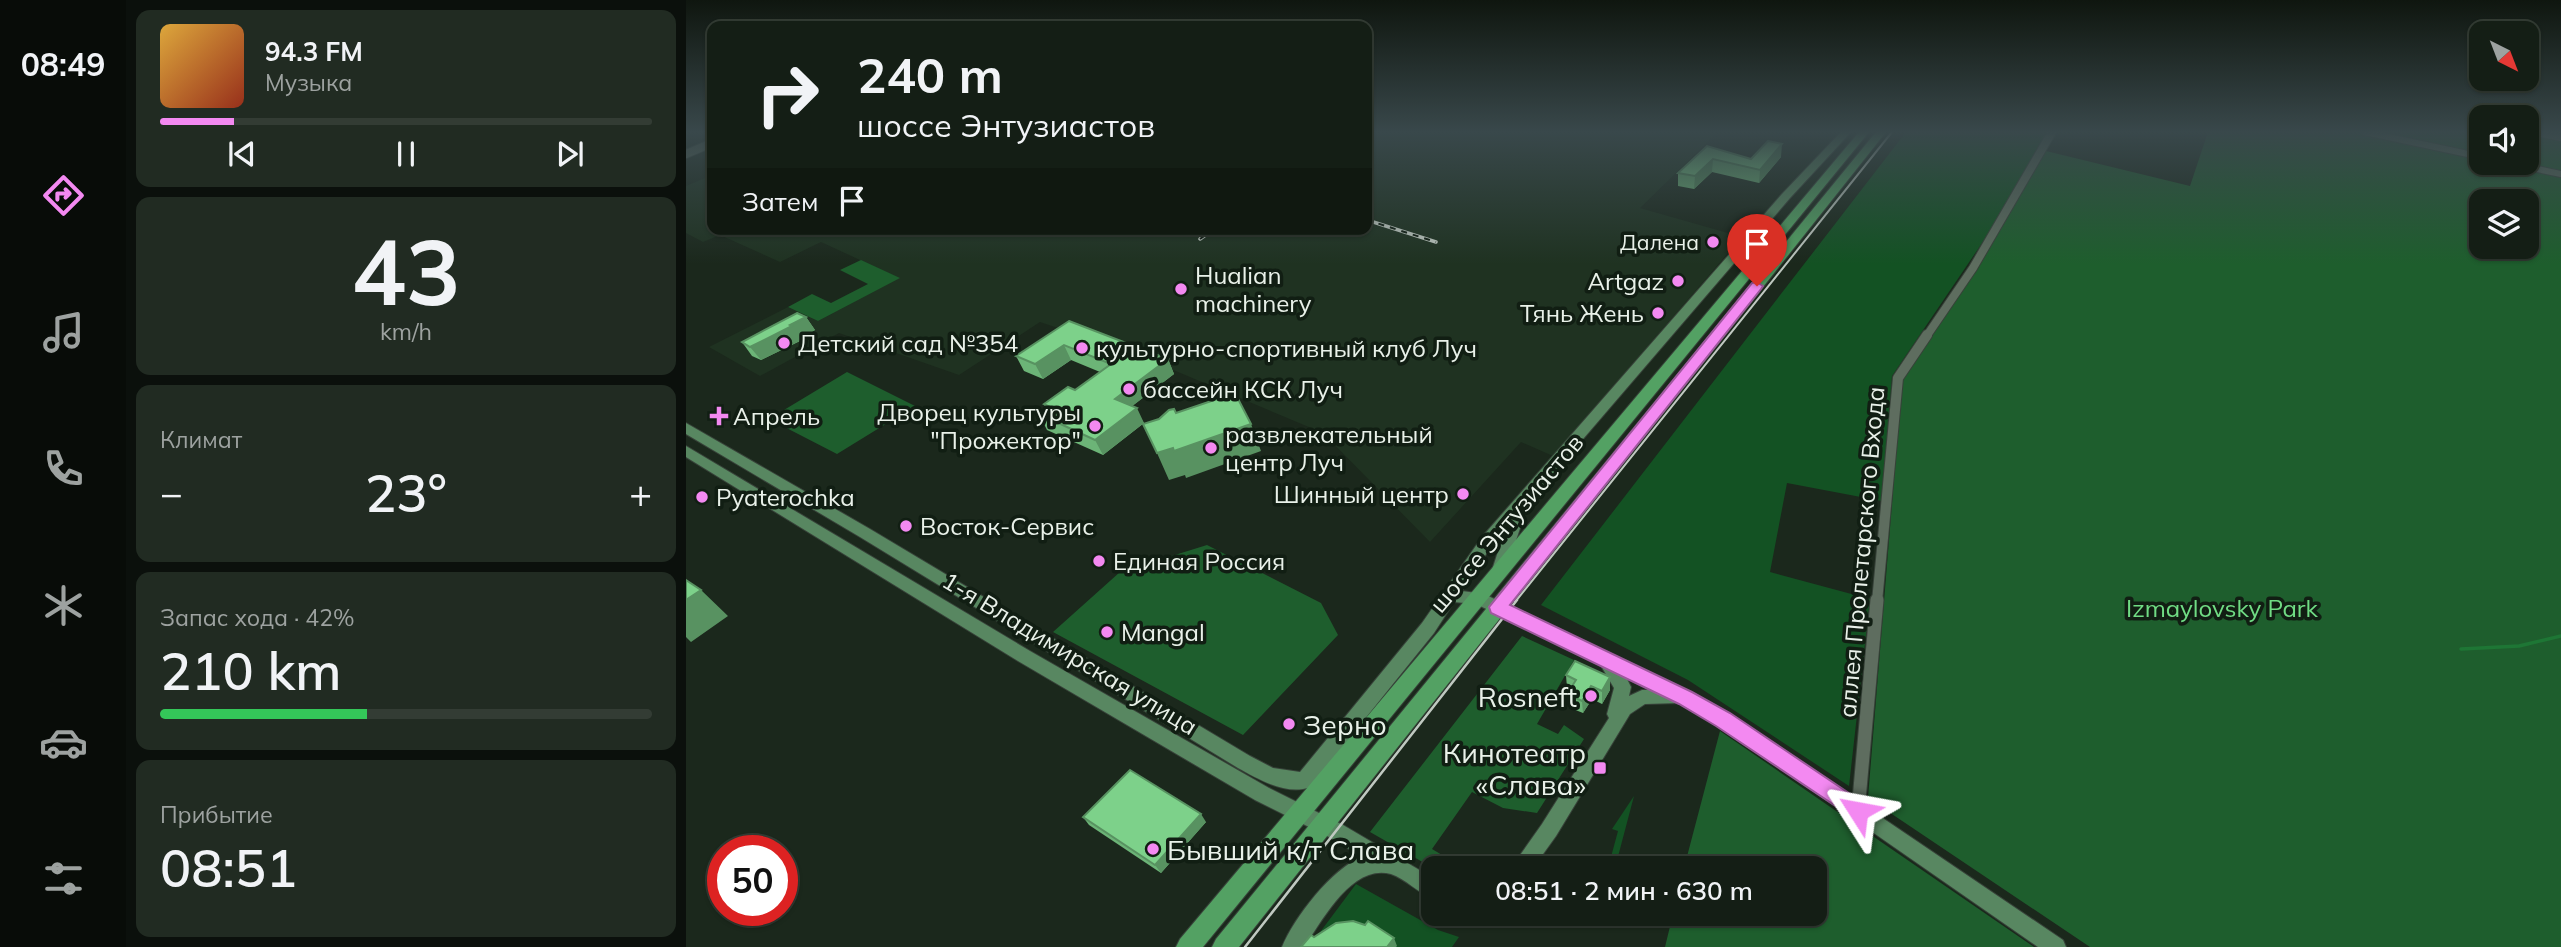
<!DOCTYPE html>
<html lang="ru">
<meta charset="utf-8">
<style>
:root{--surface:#141e15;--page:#212b22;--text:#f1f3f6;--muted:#9da2a0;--line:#333c34;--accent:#f389f1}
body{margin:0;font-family:Mulish,sans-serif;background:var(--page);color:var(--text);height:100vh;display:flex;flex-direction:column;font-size:26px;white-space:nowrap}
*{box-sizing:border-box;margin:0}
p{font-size:23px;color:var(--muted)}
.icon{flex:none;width:38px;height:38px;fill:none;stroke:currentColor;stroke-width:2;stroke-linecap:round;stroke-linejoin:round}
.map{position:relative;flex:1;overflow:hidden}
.sheet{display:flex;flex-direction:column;gap:10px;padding:10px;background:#0b100c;width:560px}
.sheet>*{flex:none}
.banner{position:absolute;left:21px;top:21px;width:665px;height:214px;border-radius:14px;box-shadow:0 2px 5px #0004,0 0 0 2px var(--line);background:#141e15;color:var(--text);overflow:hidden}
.needle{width:46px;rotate:138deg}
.buttons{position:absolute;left:1783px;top:21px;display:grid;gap:14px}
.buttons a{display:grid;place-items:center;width:70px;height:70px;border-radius:14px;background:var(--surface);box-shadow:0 2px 5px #0004,0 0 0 2px var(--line);font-size:35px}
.speed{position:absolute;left:21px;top:835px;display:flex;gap:14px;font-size:35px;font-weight:700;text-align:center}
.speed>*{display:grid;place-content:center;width:91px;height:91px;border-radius:50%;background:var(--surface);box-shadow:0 2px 5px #0004,0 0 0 2px var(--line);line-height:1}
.speed .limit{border:10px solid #d22;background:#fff;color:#111}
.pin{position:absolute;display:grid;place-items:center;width:60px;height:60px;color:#fff;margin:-72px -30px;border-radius:50% 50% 50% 0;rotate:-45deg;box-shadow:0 0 7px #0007}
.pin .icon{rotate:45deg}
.me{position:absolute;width:77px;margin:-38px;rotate:304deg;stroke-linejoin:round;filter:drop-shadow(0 0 5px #0008)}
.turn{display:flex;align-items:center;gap:24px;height:147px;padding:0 35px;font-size:32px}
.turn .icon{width:91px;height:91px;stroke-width:2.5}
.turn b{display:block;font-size:49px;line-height:60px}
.then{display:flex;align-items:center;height:66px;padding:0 35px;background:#0003;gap:14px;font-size:26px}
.big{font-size:52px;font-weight:600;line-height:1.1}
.sheet .widget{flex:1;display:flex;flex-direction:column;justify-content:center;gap:10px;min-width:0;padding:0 24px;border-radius:14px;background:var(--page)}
.sheet .dial{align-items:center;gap:0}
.dial b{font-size:91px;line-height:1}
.song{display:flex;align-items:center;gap:21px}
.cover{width:84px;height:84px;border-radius:10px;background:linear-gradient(135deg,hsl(40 70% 55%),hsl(10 70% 35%))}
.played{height:7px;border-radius:4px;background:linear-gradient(90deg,var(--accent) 15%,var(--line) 15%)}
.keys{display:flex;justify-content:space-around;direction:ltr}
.heat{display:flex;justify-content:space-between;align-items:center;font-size:38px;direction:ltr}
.charge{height:10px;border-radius:5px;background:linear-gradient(90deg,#34c759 42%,var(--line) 0)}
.trip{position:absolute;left:735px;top:856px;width:406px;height:70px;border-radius:14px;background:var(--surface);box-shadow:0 2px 5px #0004,0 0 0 2px var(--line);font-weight:600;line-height:70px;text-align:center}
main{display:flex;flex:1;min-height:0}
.tab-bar{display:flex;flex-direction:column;width:126px;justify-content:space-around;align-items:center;background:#080c08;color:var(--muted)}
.tab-bar .icon{width:49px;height:49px}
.tab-bar .selected{color:var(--accent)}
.tab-bar b{font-size:32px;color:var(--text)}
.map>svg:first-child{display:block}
.built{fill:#1f3221}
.green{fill:#135223}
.forest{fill:#1e5e2d;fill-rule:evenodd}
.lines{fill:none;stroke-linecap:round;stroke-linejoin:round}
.stream{stroke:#1e7635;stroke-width:3.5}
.pedestrian-casing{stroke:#374239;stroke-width:8}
.minor-far2-casing{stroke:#374239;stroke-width:10}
.minor-far1-casing{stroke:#374239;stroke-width:12}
.minor-casing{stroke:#374239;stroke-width:15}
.tertiary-casing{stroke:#374239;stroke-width:11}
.secondary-casing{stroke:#374239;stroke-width:2}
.primary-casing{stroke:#374239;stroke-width:2}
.pedestrian{stroke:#5e6d5f;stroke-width:6}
.minor-far2{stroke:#5e6d5f;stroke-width:8}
.minor-far1{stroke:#5e6d5f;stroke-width:10}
.minor{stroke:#5e6d5f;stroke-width:13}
.tertiary{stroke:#5e6d5f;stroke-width:10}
.secondary{fill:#588761;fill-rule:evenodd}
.primary{fill:#53a163;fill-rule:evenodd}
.tram-far1{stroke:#c0c9c1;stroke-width:2}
.tram{stroke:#c0c9c1;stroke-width:2.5}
.rail-casing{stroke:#c0c9c1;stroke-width:3.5}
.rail{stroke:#111e13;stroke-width:2;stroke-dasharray:6;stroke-linecap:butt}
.wall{fill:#6cb477}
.shaded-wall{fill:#589261}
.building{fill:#7dd18a;stroke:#589261;stroke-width:2}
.route{fill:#f389f1;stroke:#9e599d;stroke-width:2}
.poi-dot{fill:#f389f1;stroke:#111e13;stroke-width:2.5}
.labels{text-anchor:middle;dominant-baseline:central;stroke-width:7;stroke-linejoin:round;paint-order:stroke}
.far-poi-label{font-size:21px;fill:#e9f1e9;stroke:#111e13;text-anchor:end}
.poi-label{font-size:24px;fill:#e9f1e9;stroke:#111e13;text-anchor:start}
.street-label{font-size:24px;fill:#e9f1e9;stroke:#111e13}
.park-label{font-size:24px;fill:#70dc84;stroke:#111e13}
.near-poi-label{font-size:28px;fill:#e9f1e9;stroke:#111e13;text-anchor:end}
</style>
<main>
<nav class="tab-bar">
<b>08:49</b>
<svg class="icon selected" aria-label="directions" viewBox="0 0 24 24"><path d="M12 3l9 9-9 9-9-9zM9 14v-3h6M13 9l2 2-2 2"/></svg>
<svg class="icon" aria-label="music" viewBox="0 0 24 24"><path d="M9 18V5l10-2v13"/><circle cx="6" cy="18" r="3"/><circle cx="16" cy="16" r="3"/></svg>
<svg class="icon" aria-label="phone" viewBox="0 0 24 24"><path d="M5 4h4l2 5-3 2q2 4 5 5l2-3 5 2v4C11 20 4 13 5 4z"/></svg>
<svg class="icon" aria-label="climate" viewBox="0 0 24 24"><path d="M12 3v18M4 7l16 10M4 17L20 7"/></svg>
<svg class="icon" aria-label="car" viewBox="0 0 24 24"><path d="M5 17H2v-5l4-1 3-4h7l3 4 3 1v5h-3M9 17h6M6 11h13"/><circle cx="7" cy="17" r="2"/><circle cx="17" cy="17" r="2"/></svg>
<svg class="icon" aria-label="filters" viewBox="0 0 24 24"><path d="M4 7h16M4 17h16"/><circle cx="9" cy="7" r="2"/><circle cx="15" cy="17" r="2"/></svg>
</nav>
<section class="sheet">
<div class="widget">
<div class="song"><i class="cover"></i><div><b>94.3 FM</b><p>Музыка</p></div></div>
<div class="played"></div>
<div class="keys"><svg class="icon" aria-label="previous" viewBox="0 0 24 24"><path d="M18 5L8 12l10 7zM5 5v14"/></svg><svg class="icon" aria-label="pause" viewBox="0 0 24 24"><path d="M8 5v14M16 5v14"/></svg><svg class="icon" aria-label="next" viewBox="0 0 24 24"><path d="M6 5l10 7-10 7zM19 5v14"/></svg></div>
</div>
<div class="widget dial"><b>43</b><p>km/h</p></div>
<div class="widget"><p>Климат</p>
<div class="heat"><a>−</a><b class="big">23°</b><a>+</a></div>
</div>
<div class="widget"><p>Запас хода · 42%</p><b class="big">210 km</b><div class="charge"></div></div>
<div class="widget"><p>Прибытие</p><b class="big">08:51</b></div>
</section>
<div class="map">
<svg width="1875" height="947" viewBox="0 0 1875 947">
<rect width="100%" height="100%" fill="#1b281c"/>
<path class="built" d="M681 132H1032L954 208 1056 237 867 456 835 442 744 542 637 433 385 327 375 329 354 322 273 375 153 333 74 376 23 347 102 307 132 321 213 278 135 242 94 262 34 235 17 242 0 233V186L26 175V229H681Z"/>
<path class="green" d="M1220 132H1362L1311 221 1206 376 1196 501 1101 483 1084 572 1184 599 1163 786 1002 680 855 605Z
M948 796 929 868H922L932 831 926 829Z
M670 884 752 930 773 937 766 947H623Z"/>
<path class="forest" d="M1522 132H1795L1796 163H1841V134L1875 141V947H1404L1182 798 1216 380 1360 151 1504 186ZM1796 201H1841V247H1796Z
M175 260 214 278 132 321 102 307 126 294 145 303 182 284 154 270Z
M161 372 229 406 151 454 83 419Z
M521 545 635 603 652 635 557 735 367 632 434 572Z
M836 636 888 660 851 724 872 734 878 725 898 739 851 813 817 808 786 792 746 849 778 868H747L684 832Z
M1034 731 1348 947H979L987 914H1129V868H998Z"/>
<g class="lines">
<path class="stream" d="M1775 649 1833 646 1875 636"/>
<g class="pedestrian-casing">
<path id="pedestrian" d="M1679 132 1796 157
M1822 163 1875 174"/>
</g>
<g class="minor-far2-casing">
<path id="minor-far2" d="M0 154 26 143
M1240 337 1287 268 1366 132"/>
</g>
<g class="minor-far1-casing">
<path id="minor-far1" d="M1191 602 1212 378 1241 335"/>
</g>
<g class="minor-casing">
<path id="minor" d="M1172 811 1191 600"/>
</g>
<g class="tertiary-casing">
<path id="tertiary" d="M1854 132 1875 136"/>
</g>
<g class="secondary-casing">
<path id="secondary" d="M1155 132H1165L1104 198 837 509 839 513 819 574H809L806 570 819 530 806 545 776 591 798 594 1006 693 1043 714 1377 940 1380 947H1352L1031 724 993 703 959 704 944 714 870 836 847 868H825L856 824 923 718 921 714 928 688 914 664 790 604 768 602 748 633 624 787C601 796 572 779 552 768L174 537 0 434V423L184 529 564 756 587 768 614 772 736 623 796 537 1096 194ZM940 677 966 690H956L943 696 945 687Z
M0 446 344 651 583 788 657 825 747 878V899C732 893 720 879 705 874 666 863 636 921 618 947H596C608 918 646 868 676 857L643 837 569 800 332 661 0 457Z"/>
</g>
<g class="primary-casing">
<path id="primary" d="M1173 132H1183L517 947H490L494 939Z
M1190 132H1200L553 947H526L530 939Z"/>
</g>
<use href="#pedestrian" class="pedestrian"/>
<use href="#minor-far2" class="minor-far2"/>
<use href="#minor-far1" class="minor-far1"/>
<use href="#minor" class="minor"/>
<use href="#tertiary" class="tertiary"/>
<use href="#secondary" class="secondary"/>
<use href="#primary" class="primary"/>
<path class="tram-far1" d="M829 602 1206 132"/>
<path class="tram" d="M559 947 831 600"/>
<g class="rail-casing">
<path id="rail" d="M681 220 750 242
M514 239 528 229"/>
</g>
<use href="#rail" class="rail"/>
</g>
<path class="wall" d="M1021 146 1065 159 1095 157 1073 183 1026 172 1008 189 992 186V173Z
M120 317 129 330 115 338 116 340 75 360 66 356 56 342Z
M383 321 482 359 488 374 446 406 458 423 417 455 361 430 353 414 360 409 358 404 389 390 414 372 385 360 357 379 338 371 330 356Z
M880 675 924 690 916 704 906 699 897 713 882 707 881 694 883 690 881 688Z
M397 817 520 822 475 873 403 825Z"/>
<path class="shaded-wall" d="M1096 144 1095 157 1073 183 1074 170Z
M1027 159 1026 172 1008 189 1009 176Z
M120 317 129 330 115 338 116 340 75 360 64 347Z
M378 345 385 360 357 379 349 364Z
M482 359 488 374 436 414 429 399Z
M451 408 458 423 417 455 409 440Z
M565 424 575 451 500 478 499 475 483 480 471 453Z
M15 590 42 616 5 642 0 637V600Z
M924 677V690L916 704V691Z
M905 686 906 699 897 713 896 701Z
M515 814 520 822 475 873 469 865Z
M708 938 711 946 710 947H701Z"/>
<path class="building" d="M1082 141 1096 144 1074 170 1027 159 1009 176 992 173 1021 146 1065 159Z
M111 313 120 317 104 325 106 326 64 347 56 342Z
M383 321 482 359 429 399 451 408 409 440 353 414 364 407 358 404 382 387 389 390 425 364 378 345 349 364 330 356Z
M549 393 565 424 488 451 487 448 471 453 457 424 473 419 483 410 488 409 490 413Z
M0 580 15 590 0 600Z
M889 661 924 677 916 691 905 686 896 701 881 694 890 680 880 675Z
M444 770 515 814 469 865 397 817Z
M667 921 679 925 682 921 708 938 701 947H615L625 935 628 937 650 923Z"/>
<linearGradient id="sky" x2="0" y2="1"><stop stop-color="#0f160f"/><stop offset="0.5" stop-color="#39484b"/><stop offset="1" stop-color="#39484b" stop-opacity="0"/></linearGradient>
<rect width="1875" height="264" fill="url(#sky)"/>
<path class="route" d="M1071 282 1077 286 1075 289 824 605 1006 692 1044 713 1179 804 1182 811 1179 818 1172 821 1030 726 993 704 805 613 803 607 1066 283Z"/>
<g class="poi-dot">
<circle cx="1027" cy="242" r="7"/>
<circle cx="992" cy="281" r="7"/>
<circle cx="495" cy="289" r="7"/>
<circle cx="972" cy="313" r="7"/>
<circle cx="98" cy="343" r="7"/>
<circle cx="396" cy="348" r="7"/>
<circle cx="443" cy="389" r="7"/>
<path d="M29.5 405.5h7v7h7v7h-7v7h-7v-7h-7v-7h7z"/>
<circle cx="409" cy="426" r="7"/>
<circle cx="525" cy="448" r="7"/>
<circle cx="777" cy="494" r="7"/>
<circle cx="16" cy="497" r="7"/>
<circle cx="220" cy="526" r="7"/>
<circle cx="413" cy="561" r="7"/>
<circle cx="421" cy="632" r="7"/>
<circle cx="905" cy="696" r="7"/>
<circle cx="603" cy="724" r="7"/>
<rect x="907" y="761" width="14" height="14" rx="3.5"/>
<circle cx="467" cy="849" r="7"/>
</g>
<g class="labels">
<g class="far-poi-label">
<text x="1013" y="242">Далена</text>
</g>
<g class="poi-label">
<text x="509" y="275">Hualian<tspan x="509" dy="28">machinery</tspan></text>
<text x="978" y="281" text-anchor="end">Artgaz</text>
<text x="958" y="313" text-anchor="end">Тянь Жень</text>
<text x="112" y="343">Детский сад №354</text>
<text x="410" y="348">культурно-спортивный клуб Луч</text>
<text x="457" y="389">бассейн КСК Луч</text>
<text x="395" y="412" text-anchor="end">Дворец культуры<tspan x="395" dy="28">"Прожектор"</tspan></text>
<text x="47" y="416">Апрель</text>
<text x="539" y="434">развлекательный<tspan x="539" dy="28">центр Луч</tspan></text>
<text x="763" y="494" text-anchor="end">Шинный центр</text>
<text x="30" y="497">Pyaterochka</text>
<text x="234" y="526">Восток-Сервис</text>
<text x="427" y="561">Единая Россия</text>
<text x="435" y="632">Mangal</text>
</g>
<g class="street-label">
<text transform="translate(820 523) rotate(-50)">шоссе Энтузиастов</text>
<text transform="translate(1175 552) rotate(-85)">аллея Пролетарского Входа</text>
<text transform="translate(384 653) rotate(31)">1-я Владимирская улица</text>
</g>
<g class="park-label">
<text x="1536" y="608">Izmaylovsky Park</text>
</g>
<g class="near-poi-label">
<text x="891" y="696">Rosneft</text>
<text x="617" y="724" text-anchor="start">Зерно</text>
<text x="900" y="752">Кинотеатр<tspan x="900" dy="32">«Слава»</tspan></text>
<text x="481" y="849" text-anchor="start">Бывший к/т Слава</text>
</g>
</g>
</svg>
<div class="buttons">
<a><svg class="needle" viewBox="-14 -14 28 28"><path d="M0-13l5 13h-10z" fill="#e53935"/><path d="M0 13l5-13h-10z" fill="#9da2a0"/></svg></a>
<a><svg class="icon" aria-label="sound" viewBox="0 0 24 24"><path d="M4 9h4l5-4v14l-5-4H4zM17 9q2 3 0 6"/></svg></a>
<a><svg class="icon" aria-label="layers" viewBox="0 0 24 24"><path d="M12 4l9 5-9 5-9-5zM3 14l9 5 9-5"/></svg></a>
</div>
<div class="speed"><div class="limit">50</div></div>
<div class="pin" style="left:1071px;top:286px;background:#d93025"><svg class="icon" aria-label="arrive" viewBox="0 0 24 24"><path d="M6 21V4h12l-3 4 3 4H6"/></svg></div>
<svg class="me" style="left:1172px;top:811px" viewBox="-20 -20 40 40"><path d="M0-17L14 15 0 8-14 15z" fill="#f389f1" stroke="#fff" stroke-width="4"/></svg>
<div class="trip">08:51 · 2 мин · 630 m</div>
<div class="banner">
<div class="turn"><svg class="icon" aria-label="right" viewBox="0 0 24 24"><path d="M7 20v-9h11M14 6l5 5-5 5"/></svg><div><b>240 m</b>шоссе Энтузиастов</div></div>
<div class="then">Затем<svg class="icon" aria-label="arrive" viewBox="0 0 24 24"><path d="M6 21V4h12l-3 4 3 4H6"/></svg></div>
</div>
</div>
</main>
